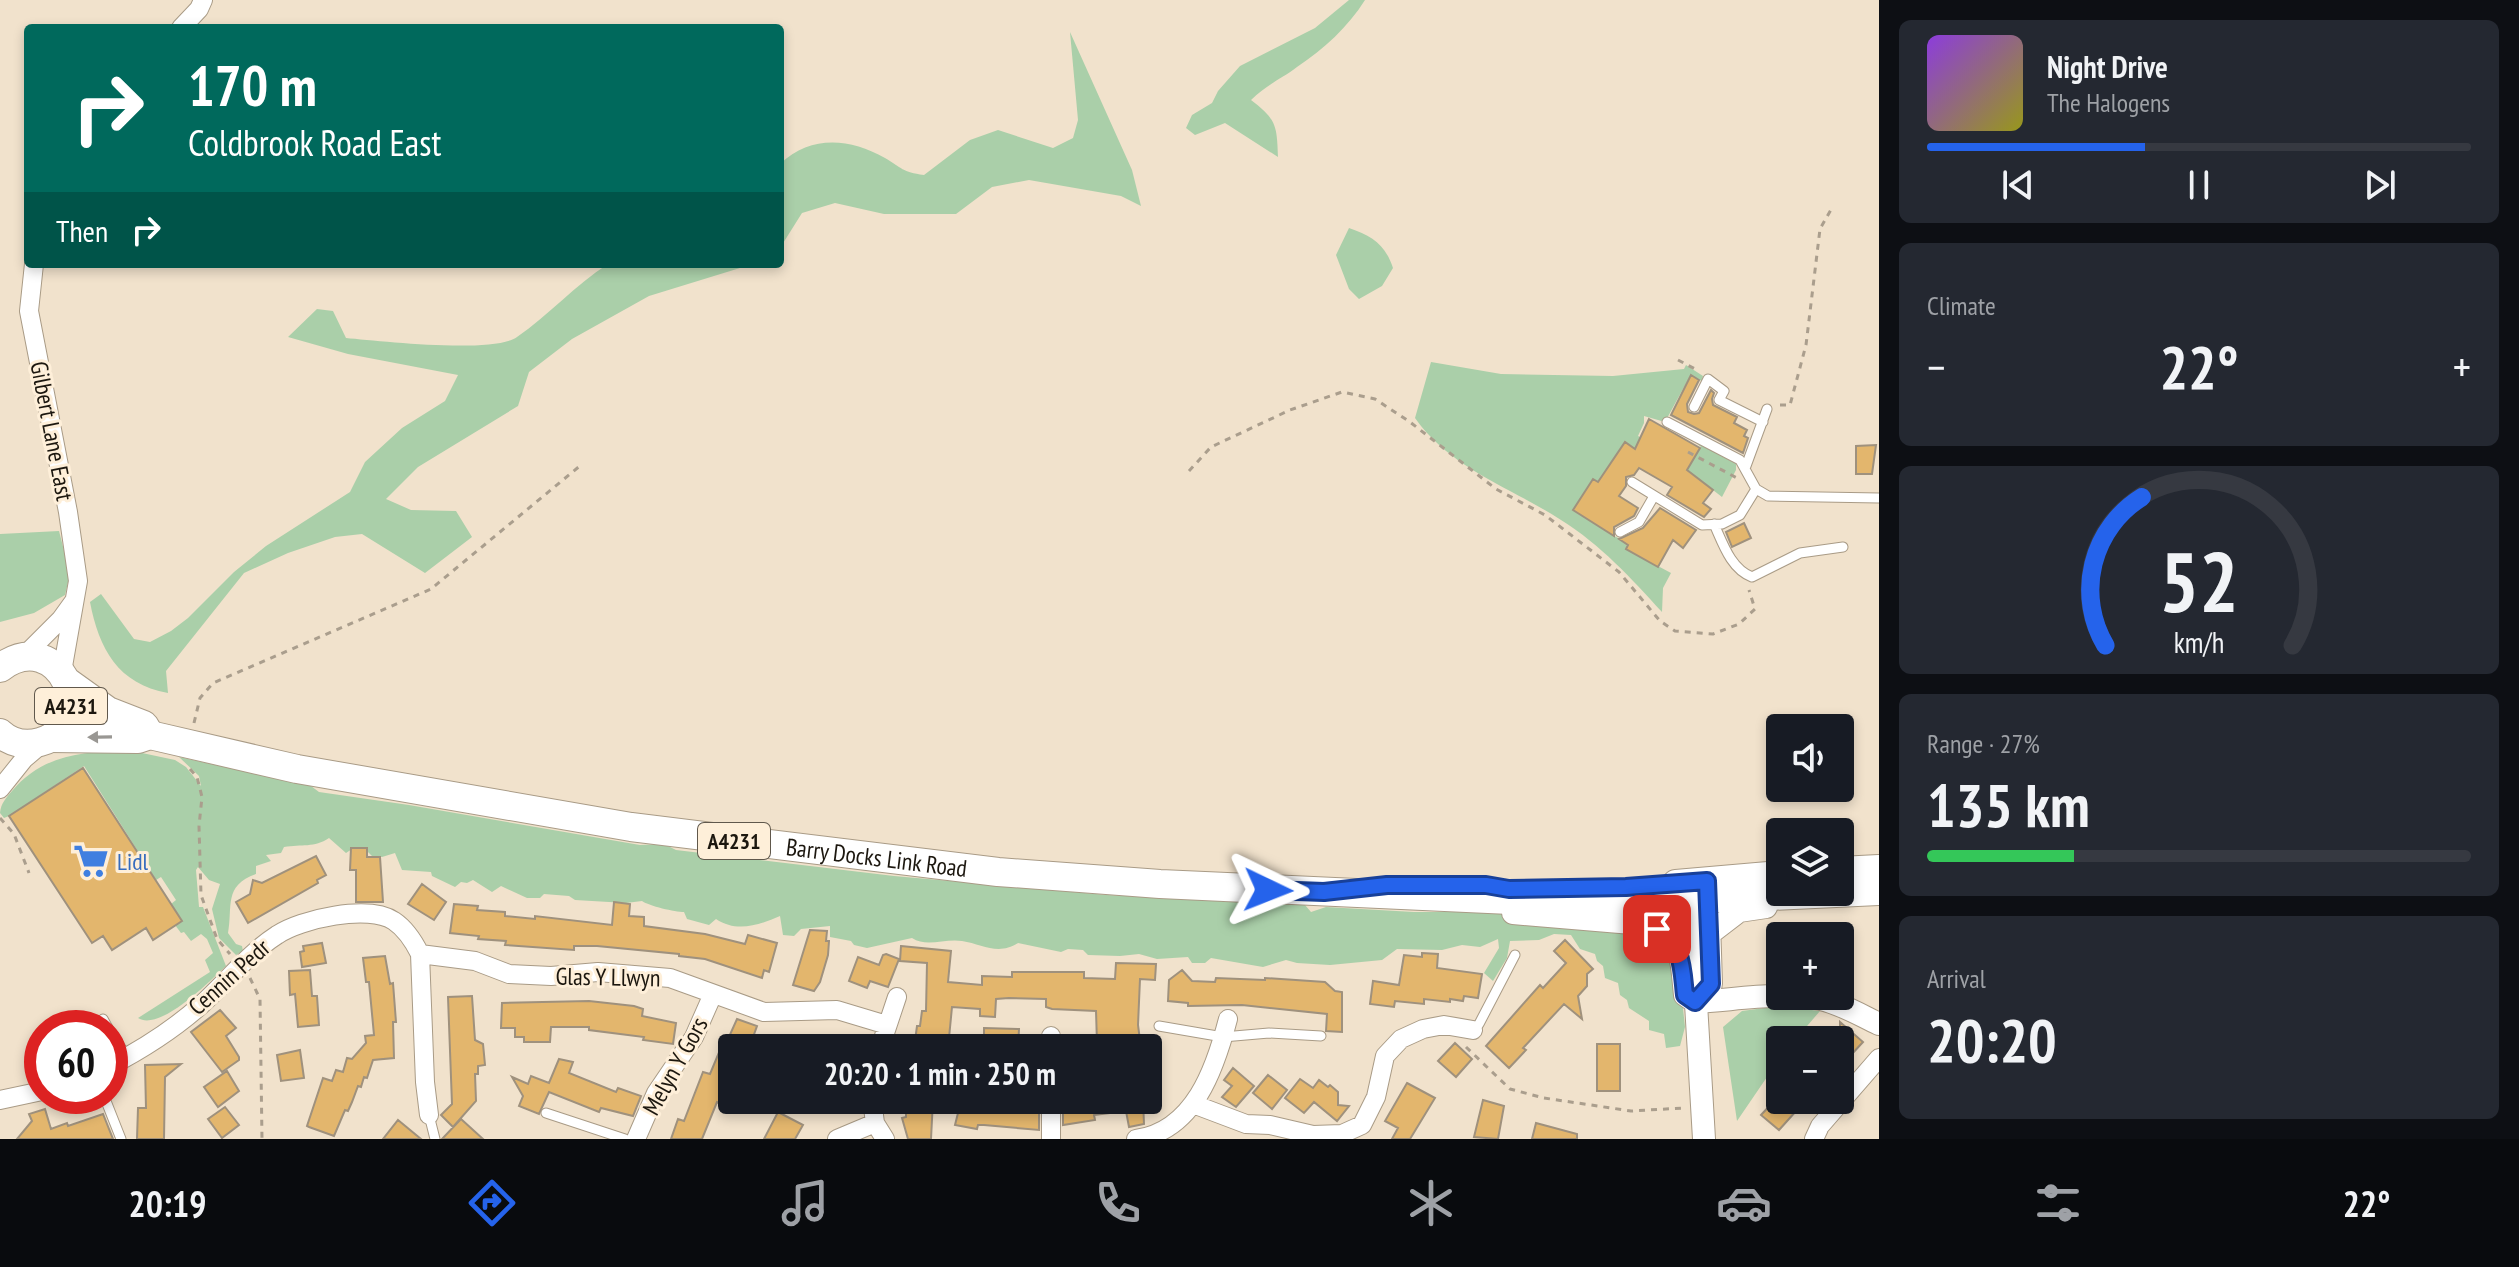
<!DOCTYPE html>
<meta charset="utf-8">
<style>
:root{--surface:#171b24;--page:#242831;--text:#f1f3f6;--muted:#9ea1a6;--line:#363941;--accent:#2563eb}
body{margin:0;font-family:"PT Sans Narrow",sans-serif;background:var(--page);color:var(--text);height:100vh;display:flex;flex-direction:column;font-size:30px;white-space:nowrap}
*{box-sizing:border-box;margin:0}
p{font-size:26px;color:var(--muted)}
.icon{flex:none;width:44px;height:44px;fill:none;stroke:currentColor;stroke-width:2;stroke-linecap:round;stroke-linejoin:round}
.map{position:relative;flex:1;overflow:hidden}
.sheet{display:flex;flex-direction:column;gap:20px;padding:20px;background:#0d0f14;width:640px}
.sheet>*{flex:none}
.top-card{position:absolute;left:24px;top:24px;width:760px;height:244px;border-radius:8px;box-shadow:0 4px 12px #0003;background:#00695c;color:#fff;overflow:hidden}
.controls{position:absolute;left:1766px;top:714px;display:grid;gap:16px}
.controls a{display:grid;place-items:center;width:88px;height:88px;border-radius:8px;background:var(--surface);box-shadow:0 4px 12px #0003;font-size:40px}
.speed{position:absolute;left:24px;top:1010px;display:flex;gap:16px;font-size:40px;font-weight:700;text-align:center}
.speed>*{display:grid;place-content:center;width:104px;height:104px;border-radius:50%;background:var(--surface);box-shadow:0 4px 12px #0003;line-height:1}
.speed .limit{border:12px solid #d22;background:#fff;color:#111}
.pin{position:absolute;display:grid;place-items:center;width:68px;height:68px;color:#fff;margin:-34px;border-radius:16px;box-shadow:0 4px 12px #0006}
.me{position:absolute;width:88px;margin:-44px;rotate:92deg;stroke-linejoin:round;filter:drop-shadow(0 0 6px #0008)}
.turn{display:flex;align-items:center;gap:28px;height:168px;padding:0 32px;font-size:36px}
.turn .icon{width:104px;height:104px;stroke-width:2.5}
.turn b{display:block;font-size:56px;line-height:68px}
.then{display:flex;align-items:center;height:76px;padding:0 32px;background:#0003;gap:16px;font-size:30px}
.big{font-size:60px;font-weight:700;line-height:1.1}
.sheet .tile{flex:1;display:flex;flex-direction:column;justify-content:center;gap:12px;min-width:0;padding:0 28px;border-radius:12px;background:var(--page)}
.sheet .dial{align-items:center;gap:0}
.dial svg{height:208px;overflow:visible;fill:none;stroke:var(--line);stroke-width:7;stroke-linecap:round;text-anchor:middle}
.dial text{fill:var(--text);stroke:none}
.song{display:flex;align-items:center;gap:24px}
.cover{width:96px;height:96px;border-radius:12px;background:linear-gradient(135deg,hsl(270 70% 55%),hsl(60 70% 35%))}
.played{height:8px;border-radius:4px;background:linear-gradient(90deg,var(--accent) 40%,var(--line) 40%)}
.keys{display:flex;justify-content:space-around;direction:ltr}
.heat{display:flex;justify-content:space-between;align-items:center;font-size:44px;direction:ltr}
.charge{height:12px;border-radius:6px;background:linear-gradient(90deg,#34c759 27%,var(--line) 0)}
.trip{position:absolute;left:718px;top:1034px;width:444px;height:80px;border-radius:8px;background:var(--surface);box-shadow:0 4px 12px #0003;font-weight:700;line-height:80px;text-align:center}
.dock{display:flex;height:128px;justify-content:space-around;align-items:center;background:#090b0e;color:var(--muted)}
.dock .icon{width:56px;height:56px}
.dock .active{color:var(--accent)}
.dock b{font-size:36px;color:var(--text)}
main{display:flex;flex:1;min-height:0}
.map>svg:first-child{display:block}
.green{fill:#aacfa9}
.building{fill:#e3b66d;stroke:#9f917d;stroke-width:2}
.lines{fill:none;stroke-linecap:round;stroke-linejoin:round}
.service-casing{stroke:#a99b86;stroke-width:11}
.minor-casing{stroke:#a99b86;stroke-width:20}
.tertiary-casing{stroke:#a99b86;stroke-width:24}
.primary-casing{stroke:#a99b86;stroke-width:30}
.path{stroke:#aa9e8d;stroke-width:3;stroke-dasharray:6 6;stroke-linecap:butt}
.service{stroke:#fff;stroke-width:9}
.minor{stroke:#fff;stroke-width:18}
.tertiary{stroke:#fff;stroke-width:22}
.primary{stroke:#fff;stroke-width:28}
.oneway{fill:#999793}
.route-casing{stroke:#184099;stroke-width:20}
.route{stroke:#2563eb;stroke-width:14}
.labels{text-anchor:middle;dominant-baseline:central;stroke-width:6;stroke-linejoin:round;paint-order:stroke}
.shield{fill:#feefd9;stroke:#60584c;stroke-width:2}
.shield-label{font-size:22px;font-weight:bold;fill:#1c170f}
.street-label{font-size:24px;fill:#1c170f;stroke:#feefd9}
.shop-label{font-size:24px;fill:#366cbe;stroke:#feefd9;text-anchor:start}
</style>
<main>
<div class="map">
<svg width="1879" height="1139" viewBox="0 0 1879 1139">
<rect width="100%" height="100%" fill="#f1e2cc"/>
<path class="green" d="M1349 0H1365C1348 27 1324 49 1297 67 1280 80 1267 84 1251 100 1276 119 1277 125 1278 157L1225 123 1195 135 1186 128 1192 115 1212 103 1218 91 1240 66 1315 28Z
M1070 32 1132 170 1141 206 1121 196 1029 180 992 187 956 214H884L835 203 802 213 780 248V164C811 135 849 138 885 158 902 168 902 172 924 175L970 140 998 130 1053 148 1073 138 1078 120Z
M1349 228C1372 236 1385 244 1393 268L1382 286 1359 299 1349 289 1336 255Z
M608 264H753L649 296 572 339 529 372 518 406 418 467 386 499 411 510 456 511 472 537 425 573 362 534 335 537 288 553 244 573 166 671 168 693C118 684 99 649 90 602L101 594 134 639 150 642 171 631 188 618 234 572 266 546 350 492 365 462 402 428 445 401 458 375 348 354 288 337 317 309 333 311 346 338C379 341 493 354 517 337 549 315 575 285 608 264Z
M1431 362 1501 374 1613 376 1684 369 1686 365 1703 376 1702 381 1690 376 1665 422 1644 416V423L1638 436 1651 443 1646 456 1625 442 1598 482 1573 510 1614 536 1629 543 1626 549 1671 573 1663 588 1662 612C1631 578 1601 545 1561 520 1510 487 1451 469 1415 418Z
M1694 441 1736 464V470L1722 497 1700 480 1697 483 1673 478 1701 447Z
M59 531 70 574 65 595 34 613 0 622V534Z
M128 750 175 760 186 767 201 786 199 776 179 757 311 786 319 792 409 805 640 845 664 844 676 850 894 876 1107 895 1305 905 1311 912 1326 907 1414 912H1462L1471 910 1585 919 1663 939 1679 971 1685 1027 1680 1046 1666 1048 1664 1034 1649 1030V1021L1629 1008 1627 1000 1620 995 1618 983 1605 978 1603 966 1597 961 1595 954 1580 949 1571 935 1554 934 1539 940 1510 941 1507 958 1493 981 1484 973 1499 948 1498 939 1480 947 1462 945 1442 950 1397 949 1382 960 1330 965 1297 963 1286 960 1263 967 1211 958 1205 963H1192L1188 957 1157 959 1139 954 1120 956 1088 955 1083 950 1068 949 1061 952 1018 943C998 956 982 944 962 941 945 938 927 948 912 938L867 948 854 945 851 941 830 937V926L801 929 794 936 783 935 780 916C759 925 737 933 716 919L709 925 687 919 684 912C675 912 649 906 642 901L626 903 575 900 569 896 544 894 540 898H527L501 886 492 892 473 880 467 883 461 882 455 887 432 876 431 872 402 870 395 853 382 857 372 856 365 849 355 847 346 853 329 838C314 848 302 844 284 847L281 853 266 855 271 861 256 866V874C223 886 233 906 228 933L236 944 242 946 243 951 236 955 219 938 212 909 220 884 209 880 198 867 196 870 199 907H203L226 966C210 981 160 1032 138 1018L210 972 205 960 213 953 207 939 201 934 191 941 184 932 181 933 175 925 182 920 171 904 176 900 161 877 156 880 84 766 9 816 4 818 0 813C1 803 6 798 12 791 43 754 83 752 128 750Z
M1779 1006 1820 1011 1795 1040H1780V1058L1737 1121 1723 1027 1742 1011Z"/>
<path class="building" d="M1691 375 1699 380 1687 404 1688 412 1694 414 1699 413 1711 390 1714 393 1712 399 1713 405 1737 417 1734 423 1747 430 1744 436 1748 438 1743 453 1671 415Z
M1649 419 1700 448 1687 470 1713 490 1703 503 1711 509 1704 517 1667 495 1672 487 1639 468 1634 475 1626 477V486L1619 496 1638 508 1634 516 1614 527V536L1573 510 1593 479 1598 482 1625 442 1635 449Z
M1876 445 1872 474H1856V446Z
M1660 508 1696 530 1683 548 1673 540 1658 567 1626 549 1628 545 1619 539 1643 528Z
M1744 523 1751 538 1732 547 1726 532Z
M83 768 182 921 153 940 146 928 112 950 103 936 92 943 9 816Z
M351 848H367V857H380L383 902H356V870H350Z
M316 856 326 875 317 880 318 883 248 923 236 902 250 894 253 880 262 883Z
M422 884 446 902 434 920 408 904Z
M614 902 630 904 629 916 644 917V926L705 934 745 944 748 935 777 943 769 972 764 970 762 978 705 959 679 956V954L597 946H574V950L505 945 506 941 478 939 479 936 450 933 454 904 478 906 477 910 505 912V916L535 919V916L612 925Z
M810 930 827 931 826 941H829L828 955 820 982 814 991 793 985Z
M1565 940 1593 969 1587 974V986L1578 996 1582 1019 1564 1004 1523 1048 1526 1050 1509 1068 1486 1046 1540 985 1543 988 1566 963 1554 951Z
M322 943 326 963 302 967 300 952 304 951 303 946Z
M901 946 951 951 948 982 982 985V976L1012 977V972H1084V978L1115 979 1116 963 1156 964 1155 980 1140 979 1138 1025 1141 1048H1114L1113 1045H1106V1043H1097L1096 1011 1052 1009 1046 1007V999L1009 998 996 999 995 1017 980 1016V1009L952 1007 948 1048H914L917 1026H920L922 1011H926L927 963 900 961Z
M1422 953 1438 954 1437 968 1482 974 1478 998 1464 996 1463 1001 1450 999V1002L1424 999V1004L1395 1001 1394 1007 1370 1004 1373 981 1399 985 1404 955 1422 957Z
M886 954 899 959 888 987 870 981 867 988 849 981 858 957 879 965 883 955Z
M385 956 390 984 393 983 396 1022H393L394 1058 373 1060 367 1078 364 1077 361 1087 358 1086 352 1102 348 1111 345 1110 334 1136 309 1127 307 1126 323 1078 332 1081 336 1070 343 1072 347 1058 352 1059 366 1043 365 1036 374 1035 369 982H366L363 958Z
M310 970 312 996H317L319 1025 298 1027 295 994 290 995 289 971Z
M1182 970 1192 981 1215 982 1216 978 1265 980V978L1325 982 1335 991 1342 992V1032L1326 1031 1327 1014 1242 1005 1188 1006V1003L1168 1001 1169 980Z
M472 996 475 1040 483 1044 485 1065 478 1066V1074H475L476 1101 453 1127 441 1115 452 1104 448 997Z
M589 1001 634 1006 643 1009 642 1016 676 1023 673 1044 643 1040 644 1037 589 1030V1027H551L550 1042H524V1037H515V1028H501L502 1003Z
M220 1010 236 1028 226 1036 239 1057V1060L222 1072 191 1032Z
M737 1019 757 1026 749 1048H724Z
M1840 1022 1863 1042 1840 1067Z
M984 1028 1019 1029 1018 1048H994V1042L984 1041Z
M1455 1043 1472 1059 1456 1077 1438 1061Z
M1597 1044H1620V1091H1597Z
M300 1050 304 1078 281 1081 277 1055Z
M720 1050 732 1054V1077L723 1104 717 1102 702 1139H671L678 1119 684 1121 703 1072 710 1074Z
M559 1059 573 1062 569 1073 616 1092 618 1088 641 1096 633 1116 601 1108 599 1112 549 1092 539 1114 519 1106 523 1096 512 1077 528 1084 531 1076 549 1083Z
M181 1064 165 1077 164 1139H137L138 1108H146L145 1065Z
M1233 1068 1254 1086 1236 1107 1222 1097 1232 1086 1224 1080Z
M227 1071 239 1091 218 1107 204 1087Z
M1268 1075 1287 1090 1272 1109 1253 1093Z
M1300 1079 1313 1088 1319 1080 1328 1087 1330 1085 1338 1092V1105L1349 1106 1337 1121 1314 1102 1304 1113 1285 1098Z
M1407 1083 1435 1098 1410 1139H1392L1398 1128 1385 1121Z
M906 1100H933L931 1139H908L902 1118 906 1117Z
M970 1100H1006L1039 1105V1130L984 1125H978L977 1129 955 1125 961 1101 969 1102Z
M1063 1100H1143L1144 1124 1129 1127 1126 1111 1094 1115 1095 1120 1063 1125Z
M1483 1100 1504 1106 1498 1139 1474 1137Z
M1775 1100H1806L1779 1130 1761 1115Z
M225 1107 239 1125 222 1138 208 1119Z
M45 1109 51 1129 67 1123 68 1126 103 1114 113 1139H17L32 1121 29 1114Z
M778 1112 803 1125 795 1139H764Z
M461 1119 483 1139H442Z
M398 1120 421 1139H383Z
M1536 1123 1577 1134V1139H1532Z"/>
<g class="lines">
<g class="service-casing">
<path id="service" d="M1694 407 1708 379 1724 391 1719 400 1763 422
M1667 422 1740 460 1756 489 1768 496 1879 498
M1746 466 1767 409
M1632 482 1702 525 1722 524 1740 515 1756 489
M1714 524C1723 544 1731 569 1752 577L1800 553 1843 547
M1620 532 1639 522 1654 496
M103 1019 108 1028
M1159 1026 1223 1037 1269 1033 1321 1036
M1473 1030 1479 1024 1515 955
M110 1031 127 1057
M104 1096 121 1139
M546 1113 625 1139
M429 1115 435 1139"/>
</g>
<g class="minor-casing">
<path id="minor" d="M181 28 199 9 203 0
M34 264 29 311 68 512 78 581 62 672
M23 657 61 619 74 601
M0 789 24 759 44 742
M420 954 475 961 509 974 551 976 598 972 670 978 764 1012 837 1010 887 1025
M1051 1036V1048
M880 1048 897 997
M110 1066C141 1050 175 1028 201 1005 226 982 249 953 277 935 300 919 369 904 394 921 406 929 414 942 420 954L425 1082 429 1115
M0 1100 42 1091
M872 1100 875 1123 885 1139
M1051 1100V1139
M1193 1104 1246 1124 1270 1125 1313 1135 1342 1134 1362 1125 1376 1097 1385 1056 1401 1039 1423 1029 1444 1025 1473 1030
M636 1139 656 1093 694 1037 713 994
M837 1139 875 1123
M1136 1139C1194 1131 1215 1069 1228 1019
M1814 1139 1820 1126 1879 1058"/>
</g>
<g class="tertiary-casing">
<path id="tertiary" d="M1689 885 1704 1139
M1513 913 1644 924C1684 938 1681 958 1685 995L1695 1002
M1709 934 1739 911 1766 907
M1695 1002C1735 1000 1781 991 1821 999 1842 1004 1860 1015 1879 1024
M1695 1002 1711 984 1709 922"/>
</g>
<g class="primary-casing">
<g id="primary">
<path d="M0 668C59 623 104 725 40 742 26 746 11 743 0 733"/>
<path d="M69 683 108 711 144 725 150 735"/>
<path id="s1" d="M50 738 138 739 150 735 297 769 631 827 998 872 1160 884 1596 904 1879 891"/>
<path d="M1840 871 1879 869"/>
<path d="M1676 884 1780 875"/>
</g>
</g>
<path class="path" d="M1678 360 1699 371
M1780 405H1790L1806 345 1820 229 1833 206
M1688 452 1737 478
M1189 471 1211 447 1290 410 1342 392 1375 399 1410 422 1496 489 1545 515 1619 572 1660 621 1675 631 1713 634 1739 624 1755 609 1749 590
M194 723 200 698 213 683 431 589 581 465
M190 769 197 777 202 797 199 826 201 895 217 939 230 954
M0 818 14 834 29 873
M250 978 260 999 262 1139
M1466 1047 1510 1089 1544 1098 1631 1111 1684 1108"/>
<use href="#service" class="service"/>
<use href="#minor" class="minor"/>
<use href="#tertiary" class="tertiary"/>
<use href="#primary" class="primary"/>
</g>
<defs><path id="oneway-solid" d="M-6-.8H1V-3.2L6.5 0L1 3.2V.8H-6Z" transform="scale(2)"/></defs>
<use class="oneway" href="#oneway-solid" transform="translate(100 737) rotate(179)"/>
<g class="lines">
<g class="route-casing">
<path id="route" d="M1268 890 1324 892 1387 885H1486L1509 889 1626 887 1707 881 1711 984 1695 1002 1685 995C1682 968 1683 944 1657 929"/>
</g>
<use href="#route" class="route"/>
</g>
<defs>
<g id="supermarket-bare" transform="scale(2.76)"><path d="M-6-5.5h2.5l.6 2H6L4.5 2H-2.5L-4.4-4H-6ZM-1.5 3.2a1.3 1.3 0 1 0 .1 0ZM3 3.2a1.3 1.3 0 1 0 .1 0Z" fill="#3f7fe0" stroke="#feefd9" stroke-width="2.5" paint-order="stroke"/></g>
</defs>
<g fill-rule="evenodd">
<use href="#supermarket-bare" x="91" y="861"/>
</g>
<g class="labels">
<g class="shield">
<rect x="35" y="688" width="72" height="36" rx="6"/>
<rect x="698" y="823" width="72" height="36" rx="6"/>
</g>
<g class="shield-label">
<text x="71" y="706">A4231</text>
<text x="734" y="841">A4231</text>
</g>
<g class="street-label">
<text transform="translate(52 431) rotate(79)">Gilbert Lane East</text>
<text stroke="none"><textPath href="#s1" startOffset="838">Barry Docks Link Road</textPath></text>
<text transform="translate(229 977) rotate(-42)">Cennin Pedr</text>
<text transform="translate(608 977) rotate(1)">Glas Y Llwyn</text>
<text transform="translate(675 1066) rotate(-61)">Melyn Y Gors</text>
</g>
<g class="shop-label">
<text x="117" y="861">Lidl</text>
</g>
</g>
</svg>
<div class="controls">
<a><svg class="icon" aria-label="sound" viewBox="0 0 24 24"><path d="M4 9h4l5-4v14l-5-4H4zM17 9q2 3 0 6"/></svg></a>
<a><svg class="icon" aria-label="layers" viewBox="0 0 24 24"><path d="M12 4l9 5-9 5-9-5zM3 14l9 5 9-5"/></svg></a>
<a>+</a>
<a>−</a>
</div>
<div class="speed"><div class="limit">60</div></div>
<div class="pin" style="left:1657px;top:929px;background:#d93025"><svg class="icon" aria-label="arrive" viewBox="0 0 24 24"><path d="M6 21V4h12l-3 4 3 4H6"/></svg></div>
<svg class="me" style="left:1268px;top:890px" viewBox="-20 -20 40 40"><path d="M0-17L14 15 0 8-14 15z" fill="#2563eb" stroke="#fff" stroke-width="4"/></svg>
<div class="trip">20:20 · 1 min · 250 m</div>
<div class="top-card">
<div class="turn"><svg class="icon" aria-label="right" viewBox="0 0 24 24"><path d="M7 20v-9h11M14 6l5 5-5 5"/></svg><div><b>170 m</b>Coldbrook Road East</div></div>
<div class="then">Then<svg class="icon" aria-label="right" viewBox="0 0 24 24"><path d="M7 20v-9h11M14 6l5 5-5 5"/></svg></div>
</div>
</div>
<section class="sheet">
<div class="tile">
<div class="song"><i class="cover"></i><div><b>Night Drive</b><p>The Halogens</p></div></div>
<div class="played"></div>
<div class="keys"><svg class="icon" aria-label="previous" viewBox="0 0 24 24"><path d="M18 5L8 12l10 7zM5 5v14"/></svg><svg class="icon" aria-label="pause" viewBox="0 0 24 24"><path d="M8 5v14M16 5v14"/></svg><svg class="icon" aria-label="next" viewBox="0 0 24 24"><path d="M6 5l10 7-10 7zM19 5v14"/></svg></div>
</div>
<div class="tile"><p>Climate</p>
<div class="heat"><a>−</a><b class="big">22°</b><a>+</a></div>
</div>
<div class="tile dial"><svg viewBox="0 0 100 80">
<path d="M14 69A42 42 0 1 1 86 69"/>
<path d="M14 69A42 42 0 0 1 28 12" stroke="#2563eb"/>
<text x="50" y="56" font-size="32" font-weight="700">52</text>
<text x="50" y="72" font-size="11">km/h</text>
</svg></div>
<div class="tile"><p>Range · 27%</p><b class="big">135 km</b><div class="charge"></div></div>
<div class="tile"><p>Arrival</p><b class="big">20:20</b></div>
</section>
</main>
<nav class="dock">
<b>20:19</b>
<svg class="icon active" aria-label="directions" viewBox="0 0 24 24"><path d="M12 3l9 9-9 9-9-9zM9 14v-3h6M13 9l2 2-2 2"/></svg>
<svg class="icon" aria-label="music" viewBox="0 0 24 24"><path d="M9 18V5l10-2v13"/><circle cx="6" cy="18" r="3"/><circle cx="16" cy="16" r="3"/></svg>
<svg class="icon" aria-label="phone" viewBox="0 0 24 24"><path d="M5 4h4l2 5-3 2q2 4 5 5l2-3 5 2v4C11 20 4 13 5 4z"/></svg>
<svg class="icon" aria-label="climate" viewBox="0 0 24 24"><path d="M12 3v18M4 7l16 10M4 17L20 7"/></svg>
<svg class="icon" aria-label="car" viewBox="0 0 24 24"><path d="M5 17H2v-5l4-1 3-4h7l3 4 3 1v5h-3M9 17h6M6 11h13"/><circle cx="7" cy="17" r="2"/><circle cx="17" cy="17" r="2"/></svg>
<svg class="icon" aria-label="filters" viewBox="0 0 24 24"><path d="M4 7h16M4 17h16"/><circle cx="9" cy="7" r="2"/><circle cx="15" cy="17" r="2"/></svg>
<b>22°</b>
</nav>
